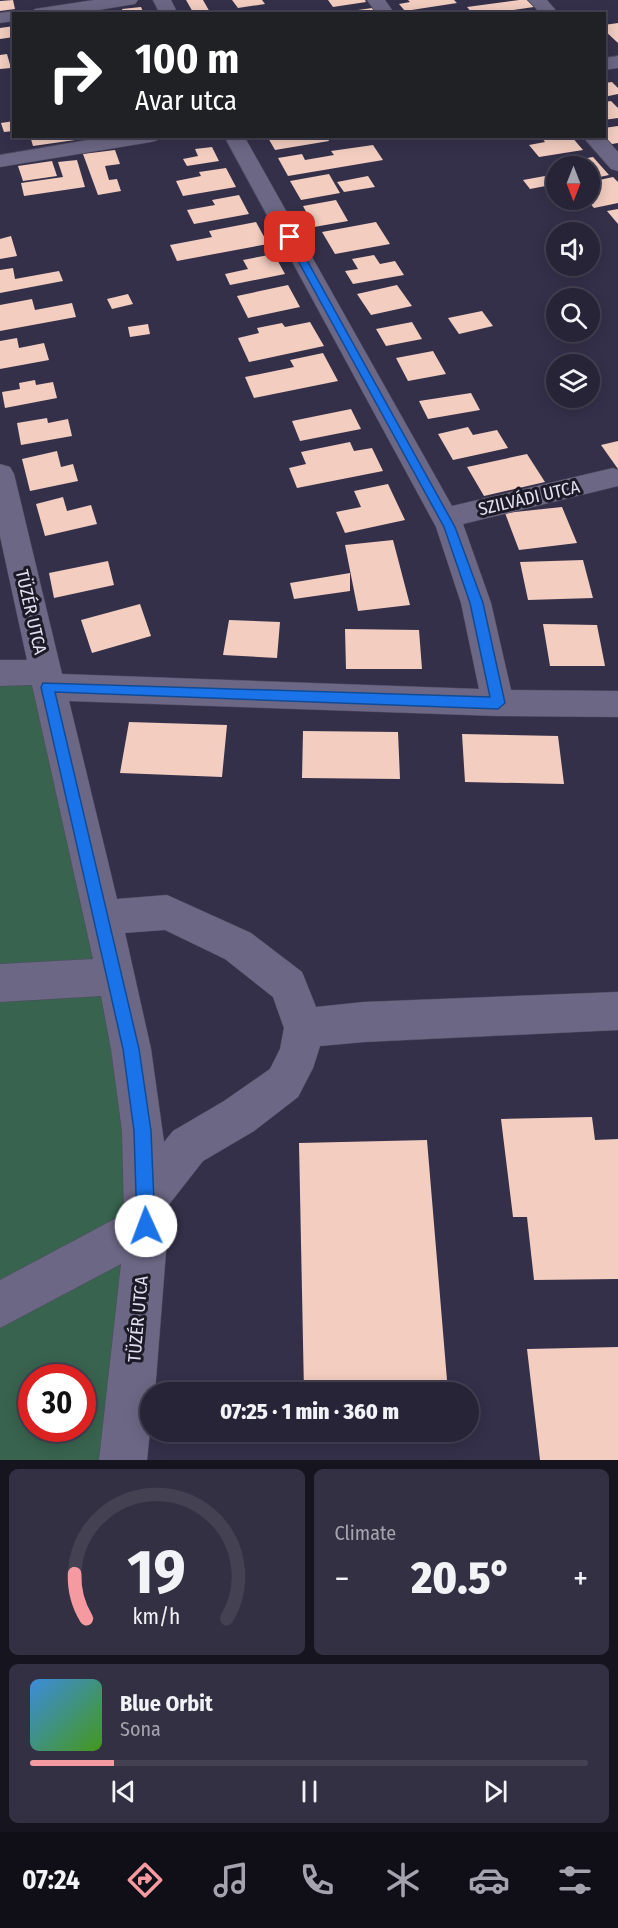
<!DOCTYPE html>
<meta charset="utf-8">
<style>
:root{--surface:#282438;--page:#343043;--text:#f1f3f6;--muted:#a5a4ae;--line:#444153;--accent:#f49aa0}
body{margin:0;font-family:"Fira Sans Condensed",sans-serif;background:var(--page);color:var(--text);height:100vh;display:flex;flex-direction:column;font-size:22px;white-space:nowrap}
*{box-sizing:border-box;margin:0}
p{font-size:20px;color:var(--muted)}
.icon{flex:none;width:33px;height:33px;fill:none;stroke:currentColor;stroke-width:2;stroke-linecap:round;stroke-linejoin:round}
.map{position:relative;height:1460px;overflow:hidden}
.side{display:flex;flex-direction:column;gap:9px;padding:9px;background:#16141f;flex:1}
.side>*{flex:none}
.guide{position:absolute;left:12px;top:12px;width:594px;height:126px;border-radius:0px;box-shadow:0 3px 15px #0003,0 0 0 2px var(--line);background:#202124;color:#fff;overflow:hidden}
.needle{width:39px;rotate:180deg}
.controls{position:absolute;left:546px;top:156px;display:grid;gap:12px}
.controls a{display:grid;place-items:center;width:54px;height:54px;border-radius:50%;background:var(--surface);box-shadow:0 3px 15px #0003,0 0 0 2px var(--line);font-size:30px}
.speed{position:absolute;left:18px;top:1364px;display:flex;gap:12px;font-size:30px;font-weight:700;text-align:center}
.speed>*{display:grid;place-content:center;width:78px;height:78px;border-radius:50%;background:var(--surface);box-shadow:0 3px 15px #0003,0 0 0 2px var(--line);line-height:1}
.speed .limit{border:9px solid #d22;background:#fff;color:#111}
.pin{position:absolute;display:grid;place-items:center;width:51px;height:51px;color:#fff;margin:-26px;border-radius:12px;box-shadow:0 3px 9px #0006}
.me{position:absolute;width:66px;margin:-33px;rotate:358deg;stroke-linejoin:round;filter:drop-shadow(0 0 4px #0008)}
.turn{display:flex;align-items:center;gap:21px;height:126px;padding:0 24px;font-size:27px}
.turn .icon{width:78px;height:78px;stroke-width:2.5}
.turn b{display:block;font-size:42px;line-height:51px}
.big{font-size:45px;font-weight:800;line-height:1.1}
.side .widget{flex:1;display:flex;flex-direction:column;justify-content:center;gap:9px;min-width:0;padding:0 21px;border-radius:9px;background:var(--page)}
.side .dial{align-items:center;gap:0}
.dial svg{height:156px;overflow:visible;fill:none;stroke:var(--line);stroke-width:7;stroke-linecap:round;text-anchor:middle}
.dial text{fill:var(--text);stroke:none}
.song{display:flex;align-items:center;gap:18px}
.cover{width:72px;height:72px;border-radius:9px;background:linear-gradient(135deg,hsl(210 70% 55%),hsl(100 70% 35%))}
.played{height:6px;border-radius:3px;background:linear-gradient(90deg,var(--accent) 15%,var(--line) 15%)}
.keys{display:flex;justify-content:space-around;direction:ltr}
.heat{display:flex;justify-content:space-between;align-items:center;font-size:33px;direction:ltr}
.side .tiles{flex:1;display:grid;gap:9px;grid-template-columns:1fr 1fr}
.widget:last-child{grid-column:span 2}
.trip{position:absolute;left:140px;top:1382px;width:339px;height:60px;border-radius:30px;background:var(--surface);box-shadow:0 3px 15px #0003,0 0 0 2px var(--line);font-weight:800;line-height:60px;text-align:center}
.menu{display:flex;height:96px;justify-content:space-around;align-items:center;background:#100e16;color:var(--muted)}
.menu .icon{width:42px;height:42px}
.menu .on{color:var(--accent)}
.menu b{font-size:27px;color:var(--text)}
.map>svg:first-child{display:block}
.green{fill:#38634f;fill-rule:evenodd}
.building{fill:#f2cdc0}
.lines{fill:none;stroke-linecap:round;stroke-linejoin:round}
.minor-casing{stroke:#504b61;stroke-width:1}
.minor{fill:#6c6784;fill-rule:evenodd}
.route{fill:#1a73e8;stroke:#114b97;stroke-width:1.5}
.labels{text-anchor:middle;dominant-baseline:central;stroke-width:6;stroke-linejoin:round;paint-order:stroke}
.street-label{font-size:18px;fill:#e1dff0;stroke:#1c1a26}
</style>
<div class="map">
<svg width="618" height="1460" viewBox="0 0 618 1460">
<rect width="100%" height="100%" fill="#35304a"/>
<path class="green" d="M56 672 151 1125 132 1460H0V676ZM32 1377H82V1428H32Z"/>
<path class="building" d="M13 0 15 9 0 11V1Z
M186 0H203L211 14H194Z
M232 0H262L265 4 238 8Z
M328 0H365L366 2 333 7Z
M408 0H454L457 3 405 11 399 4 410 2Z
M519 0H527L534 7 485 14H473L467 7Z
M141 7 144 14H124L122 9Z
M372 8 377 14H344V12Z
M618 23V43L604 30V25Z
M14 26V37L0 39V28Z
M7 54 11 68 0 69V55Z
M612 82 618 88V94L604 97V83Z
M611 101 618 108V118L604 120V102Z
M14 121V131L4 132 1 123Z
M618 126V143L612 144 604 136V128Z
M30 136H74L75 140 33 146Z
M267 136H326L329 141 275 150Z
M552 136H571L583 150 539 157 529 145 545 142 542 138Z
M373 145 383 160 288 176 278 158 302 154 305 160 334 155 331 151Z
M212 147 219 161 187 166 183 159 198 156 195 149Z
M115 150 120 164 105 166 109 180 117 179 121 191 98 195 83 154Z
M593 157 609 175 590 179V166H568L564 162Z
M77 160 85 187 24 196 21 183 63 177 58 162Z
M52 161 57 176 23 181 18 166Z
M226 168 236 187 183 196 176 181 201 176 199 172Z
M329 174 340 193 301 200 290 181Z
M556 174V184L530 189 523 180Z
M368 176 375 187 344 192 337 182Z
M613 177 618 182V203L594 208 587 200H590V182Z
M239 195 249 214 194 224 187 210 215 205 212 200Z
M336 200 348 221 314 227 303 206Z
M618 209V224L607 211Z
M256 222 268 244 177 261 170 245 212 237 209 231Z
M376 222 390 244 335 254 322 232Z
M11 236 17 256 0 259V239Z
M274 254 285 274 230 285 225 274 248 269 243 260Z
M374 255 380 264 395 261 404 275 353 284 345 271 358 269 352 259Z
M13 268 15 279 59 271 63 281 0 293V270Z
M288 285 300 307 248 318 237 296Z
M397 285 412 306 371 315 357 294Z
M128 294 133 304 112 309 107 299Z
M32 299 35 310 72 303 76 317 0 331V305Z
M482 311 493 326 459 334 448 318Z
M310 322 324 346 249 362 238 338 259 333 257 328 282 323 285 327Z
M412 322 422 339 386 346 376 329Z
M148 324 150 334 130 337 128 327Z
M17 338 19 348 44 343 49 360 0 369V341Z
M433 351 446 374 408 381 396 358Z
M323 353 338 381 254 398 245 377 294 367 290 360Z
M35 380 36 385 53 382 57 398 5 408 2 392 20 389 19 383Z
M471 393 480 410 428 419 419 401Z
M351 409 361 429 300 441 292 421Z
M47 418 48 423 68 419 72 436 21 445 17 423Z
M468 427 473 435 497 430 508 448 453 460 438 434Z
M618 441V469L601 445Z
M350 442 354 451 372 448 383 471 297 488 289 468 306 464 301 452Z
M57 451 61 467 73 464 78 481 30 491 22 459Z
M527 454 545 482 484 496 467 467Z
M388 484 405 520 345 533 336 512 361 507 354 491Z
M63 497 67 511 91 505 97 524 45 536 36 504Z
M562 507 577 543 519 550 505 513Z
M393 540 410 605 358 611 345 545Z
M583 560 593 598 528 600 520 562Z
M108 561 114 585 54 598 49 573Z
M350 573V591L294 599 290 583Z
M140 604 151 636 92 653 81 620Z
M229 620 280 622 277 658 223 655Z
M543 624 597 625 605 666H550Z
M345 629 419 630 422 669H346Z
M129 722 227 725 222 777 120 773Z
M303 731 398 732 400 779 302 778Z
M462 734 558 736 564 784 465 782Z
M592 1117 595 1140 618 1139V1279L534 1280 527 1217H513L501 1119Z
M427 1140 448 1392H304L299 1143Z
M618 1347V1460H540L527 1349Z"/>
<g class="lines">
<g class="minor-casing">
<path id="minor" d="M94 0H138L135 4 129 5 74 14H27L35 9Z
M153 0H171L178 14H160Z
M367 0H385L395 14H377Z
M528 0H547L559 14H541Z
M14 11 21 14H14V21L0 23V13Z
M618 56V68L604 70V58Z
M111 136H161L158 140 151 142 0 167V155Z
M224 136H244L452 506 613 468 618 470V486L463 524 491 603 511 690 618 691V717L498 716 69 701 117 899 167 895 251 933 302 972 316 1007 364 1002 618 992V1030L364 1042 320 1046 313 1068 298 1097 254 1131 203 1161 167 1207 168 1226 155 1392H150V1431L147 1460H99L121 1264 0 1328V1280L124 1214 122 1131 111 1049 101 996 0 1002V964L93 959 32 685 0 686V660H27L0 536V464L10 467 14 474 62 674 479 689 461 603 436 527ZM165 930 225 959 273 997 284 1028 280 1049 270 1069 224 1101 173 1131 164 1142 151 1049 125 933Z
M582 136H604L618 152V171L611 169Z"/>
</g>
<use href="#minor" class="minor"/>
</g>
<path class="route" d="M290 234 294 237 455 527 483 603 505 703 498 709 55 692 139 1049 151 1131 155 1226 152 1232 146 1235 140 1232 137 1226 134 1131 123 1049 41 687 43 683 490 697 470 603 444 527 285 237Z"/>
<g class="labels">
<g class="street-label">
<text transform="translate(529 498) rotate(-13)">SZILVÁDI UTCA</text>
<text transform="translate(31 612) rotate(77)">TÜZÉR UTCA</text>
<text transform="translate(138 1319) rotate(-85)">TÜZÉR UTCA</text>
</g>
</g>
</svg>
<div class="controls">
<a><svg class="needle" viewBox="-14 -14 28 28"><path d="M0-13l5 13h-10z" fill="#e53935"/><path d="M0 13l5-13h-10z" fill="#a5a4ae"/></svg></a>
<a><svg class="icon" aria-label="sound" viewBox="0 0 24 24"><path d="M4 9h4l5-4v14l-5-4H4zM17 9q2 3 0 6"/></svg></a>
<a><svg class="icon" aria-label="search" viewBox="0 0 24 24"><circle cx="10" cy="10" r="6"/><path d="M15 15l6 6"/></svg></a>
<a><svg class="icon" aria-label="layers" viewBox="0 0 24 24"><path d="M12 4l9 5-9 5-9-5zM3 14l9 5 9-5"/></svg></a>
</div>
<div class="speed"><div class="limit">30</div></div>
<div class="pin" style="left:290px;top:237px;background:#d93025"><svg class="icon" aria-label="arrive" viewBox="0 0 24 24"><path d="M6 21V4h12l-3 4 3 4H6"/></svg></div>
<svg class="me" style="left:146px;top:1226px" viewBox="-20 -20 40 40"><circle r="19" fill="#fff"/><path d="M0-13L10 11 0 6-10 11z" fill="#1a73e8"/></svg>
<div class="trip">07:25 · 1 min · 360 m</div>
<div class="guide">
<div class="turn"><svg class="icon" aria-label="right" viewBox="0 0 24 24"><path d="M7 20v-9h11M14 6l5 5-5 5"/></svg><div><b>100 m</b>Avar utca</div></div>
</div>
</div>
<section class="side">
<div class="tiles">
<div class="widget dial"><svg viewBox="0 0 100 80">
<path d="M14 69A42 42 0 1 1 86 69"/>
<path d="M14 69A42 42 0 0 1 8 46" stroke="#f49aa0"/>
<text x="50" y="56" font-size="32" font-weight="700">19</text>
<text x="50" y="72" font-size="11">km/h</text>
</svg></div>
<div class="widget"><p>Climate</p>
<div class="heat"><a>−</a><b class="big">20.5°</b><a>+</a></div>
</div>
<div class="widget">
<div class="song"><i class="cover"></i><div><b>Blue Orbit</b><p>Sona</p></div></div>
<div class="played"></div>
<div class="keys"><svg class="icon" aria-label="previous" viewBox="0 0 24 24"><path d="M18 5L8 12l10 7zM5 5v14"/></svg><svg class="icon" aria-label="pause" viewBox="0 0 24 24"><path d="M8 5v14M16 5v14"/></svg><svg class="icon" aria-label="next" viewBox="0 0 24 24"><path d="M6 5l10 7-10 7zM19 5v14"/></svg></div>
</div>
</div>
</section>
<nav class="menu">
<b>07:24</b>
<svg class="icon on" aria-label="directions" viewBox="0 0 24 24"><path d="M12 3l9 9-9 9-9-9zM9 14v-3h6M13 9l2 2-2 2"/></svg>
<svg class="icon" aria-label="music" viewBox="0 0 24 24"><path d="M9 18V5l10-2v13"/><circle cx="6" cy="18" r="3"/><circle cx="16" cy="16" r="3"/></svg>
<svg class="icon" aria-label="phone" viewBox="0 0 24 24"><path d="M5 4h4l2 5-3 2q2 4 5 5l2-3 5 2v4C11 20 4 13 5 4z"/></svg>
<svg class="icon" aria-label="climate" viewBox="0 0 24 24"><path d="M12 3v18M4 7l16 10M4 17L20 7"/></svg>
<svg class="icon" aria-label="car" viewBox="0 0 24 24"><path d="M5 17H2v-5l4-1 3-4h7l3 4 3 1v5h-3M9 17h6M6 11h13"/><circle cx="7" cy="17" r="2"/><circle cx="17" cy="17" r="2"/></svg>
<svg class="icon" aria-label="filters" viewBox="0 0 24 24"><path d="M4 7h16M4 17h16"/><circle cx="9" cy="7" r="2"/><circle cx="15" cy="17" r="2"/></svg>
</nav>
